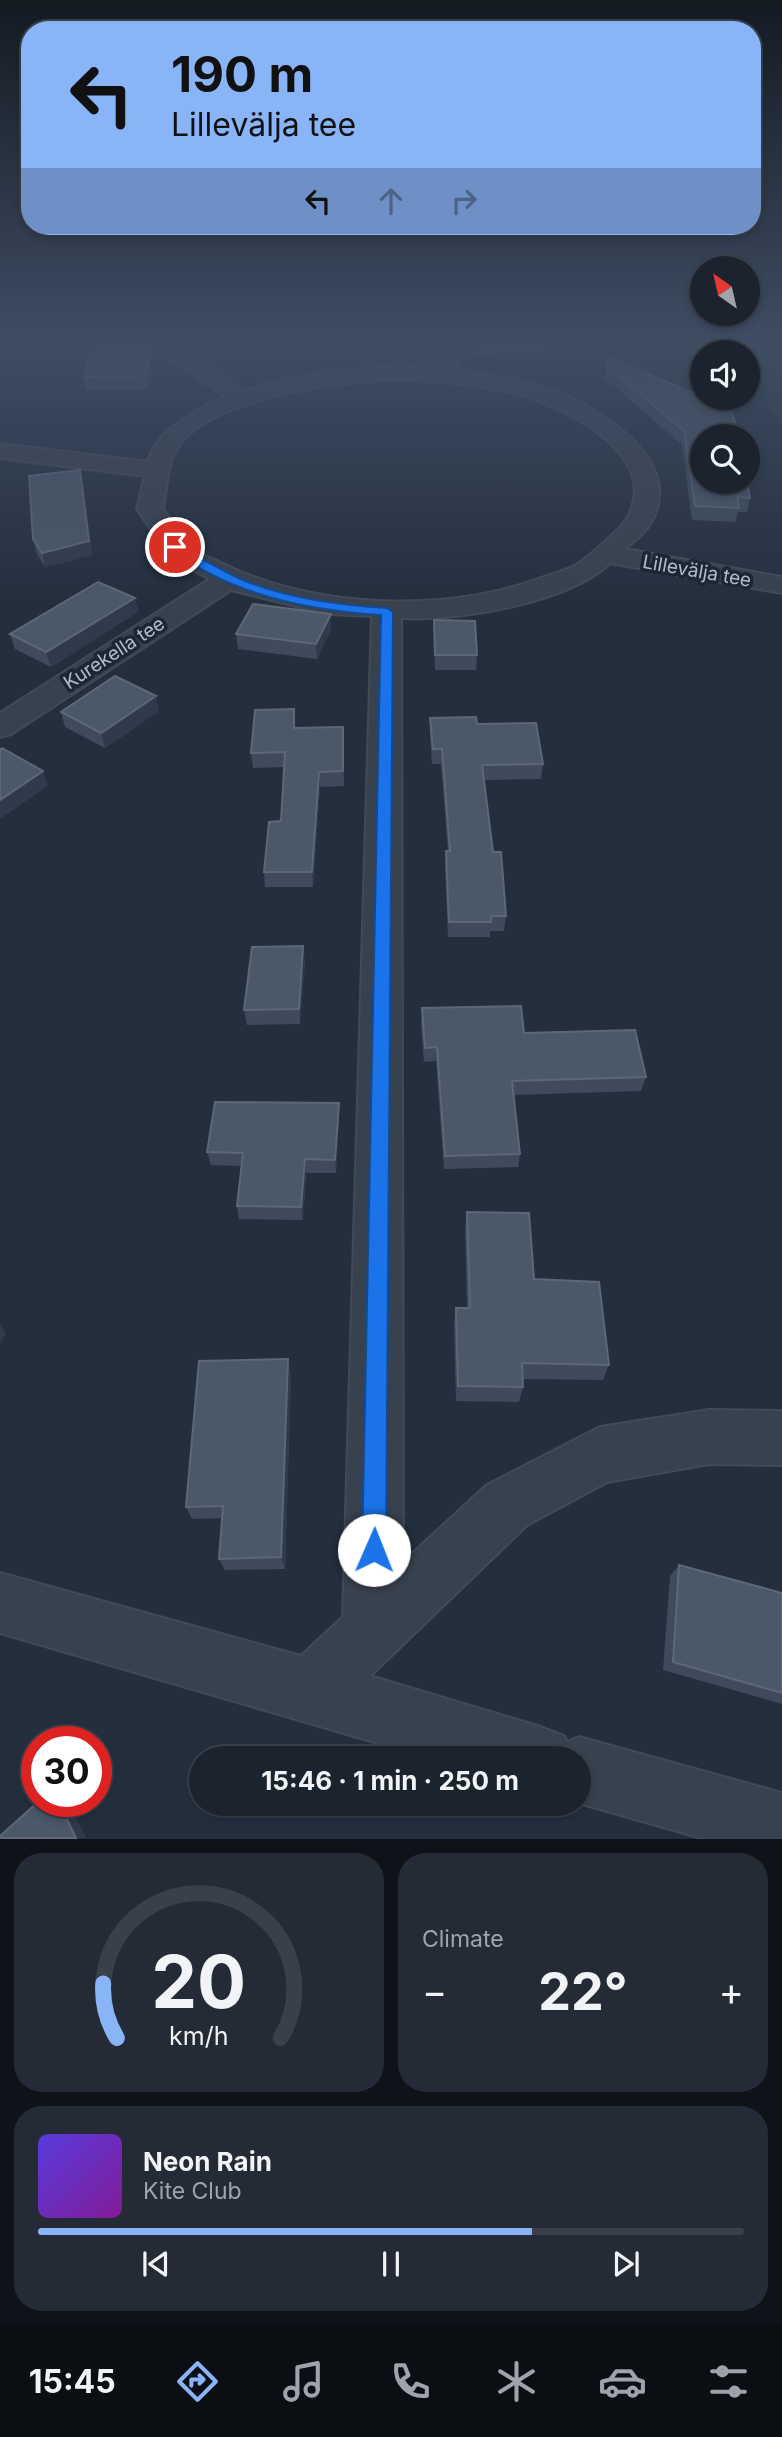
<!DOCTYPE html>
<meta charset="utf-8">
<style>
:root{--surface:#1b232e;--page:#242b36;--text:#f1f3f6;--muted:#a0a4aa;--line:#39404a;--accent:#8ab4f8}
body{margin:0;font-family:Inter,sans-serif;background:var(--page);color:var(--text);height:100vh;display:flex;flex-direction:column;font-size:26px;white-space:nowrap}
*{box-sizing:border-box;margin:0}
p{font-size:23px;color:var(--muted)}
.icon{flex:none;width:38px;height:38px;fill:none;stroke:currentColor;stroke-width:2;stroke-linecap:round;stroke-linejoin:round}
.map{position:relative;height:1839px;overflow:hidden}
.drawer{display:flex;flex-direction:column;gap:14px;padding:14px;background:#0f1319;flex:1}
.drawer>*{flex:none}
.banner{position:absolute;left:21px;top:21px;width:740px;height:214px;border-radius:28px;box-shadow:0 4px 10px #0003,0 0 0 2px var(--line);background:#8ab4f8;color:#111;overflow:hidden}
.needle{width:46px;rotate:326deg}
.fabs{position:absolute;left:690px;top:256px;display:grid;gap:14px}
.fabs a{display:grid;place-items:center;width:70px;height:70px;border-radius:50%;background:var(--surface);box-shadow:0 4px 10px #0003,0 0 0 2px var(--line);font-size:35px}
.speed{position:absolute;left:21px;top:1726px;display:flex;gap:14px;font-size:35px;font-weight:700;text-align:center}
.speed>*{display:grid;place-content:center;width:91px;height:91px;border-radius:50%;background:var(--surface);box-shadow:0 4px 10px #0003,0 0 0 2px var(--line);line-height:1}
.speed .limit{border:10px solid #d22;background:#fff;color:#111}
.pin{position:absolute;display:grid;place-items:center;width:60px;height:60px;color:#fff;margin:-30px;border:4px solid #fff;border-radius:50%;box-shadow:0 2px 7px #0007}
.me{position:absolute;width:77px;margin:-38px;rotate:1deg;stroke-linejoin:round;filter:drop-shadow(0 0 5px #0008)}
.turn{display:flex;align-items:center;gap:24px;height:147px;padding:0 35px;font-size:32px}
.turn .icon{width:91px;height:91px;stroke-width:2.5}
.turn b{display:block;font-size:49px;line-height:60px}
.lanes{display:flex;align-items:center;height:66px;padding:0 35px;background:#0003;justify-content:center;gap:35px;direction:ltr}
.lanes .off{opacity:.35}
.big{font-size:52px;font-weight:700;line-height:1.1}
.drawer .widget{flex:1;display:flex;flex-direction:column;justify-content:center;gap:10px;min-width:0;padding:0 24px;border-radius:28px;background:var(--page)}
.drawer .dial{align-items:center;gap:0}
.dial svg{height:182px;overflow:visible;fill:none;stroke:var(--line);stroke-width:7;stroke-linecap:round;text-anchor:middle}
.dial text{fill:var(--text);stroke:none}
.song{display:flex;align-items:center;gap:21px}
.cover{width:84px;height:84px;border-radius:10px;background:linear-gradient(135deg,hsl(250 70% 55%),hsl(290 70% 35%))}
.played{height:7px;border-radius:4px;background:linear-gradient(90deg,var(--accent) 70%,var(--line) 70%)}
.keys{display:flex;justify-content:space-around;direction:ltr}
.heat{display:flex;justify-content:space-between;align-items:center;font-size:38px;direction:ltr}
.drawer .tiles{flex:1;display:grid;gap:14px;grid-template-columns:1fr 1fr}
.widget:last-child{grid-column:span 2}
.trip{position:absolute;left:189px;top:1746px;width:402px;height:70px;border-radius:35px;background:var(--surface);box-shadow:0 4px 10px #0003,0 0 0 2px var(--line);font-weight:700;line-height:70px;text-align:center}
.tab-bar{display:flex;height:112px;justify-content:space-around;align-items:center;background:#0b0e12;color:var(--muted)}
.tab-bar .icon{width:49px;height:49px}
.tab-bar .on{color:var(--accent)}
.tab-bar b{font-size:32px;color:var(--text)}
.map>svg:first-child{display:block}
.green{fill:#263c3f}
.lines{fill:none;stroke-linecap:round;stroke-linejoin:round}
.minor-casing{stroke:#414a57;stroke-width:4}
.minor{fill:#38414e;fill-rule:evenodd}
.wall{fill:#3f4b5c}
.shaded-wall{fill:#2f3b4b}
.building{fill:#4b5868;stroke:#5c6777;stroke-width:2}
.route{fill:#1a73e8;stroke:#114b97;stroke-width:2}
.labels{text-anchor:middle;dominant-baseline:central;stroke-width:7;stroke-linejoin:round;paint-order:stroke}
.far-street-label{font-size:19px;fill:#b4bcc9;stroke:#1d2633}
</style>
<div class="map">
<svg width="782" height="1839" viewBox="0 0 782 1839">
<rect width="100%" height="100%" fill="#242f3e"/>
<path class="green" d="M643 340H782V425L764 397 747 388V352H702V364L665 344Z"/>
<g class="lines">
<g class="minor-casing">
<path id="minor" d="M455 340H475L454 370C489 374 526 380 559 393 606 412 690 466 648 527 642 535 633 542 625 549L782 577V593L610 563C568 603 459 621 401 618L403 1562 487 1485 600 1427 709 1410 782 1411V1465L709 1464 607 1482 527 1525 370 1676 541 1727 564 1736 567 1742 579 1737 782 1793V1839H705L579 1803V1759H433L0 1633V1573L301 1656 343 1617 372 616 328 614 231 590 11 734 0 737V713L210 579 172 559 137 509 145 476 0 458V444L148 462C156 429 197 410 225 397L174 360 149 355 146 351 149 347C184 338 217 372 244 391 304 372 371 363 434 369ZM399 379C438 381 477 384 514 393 563 406 661 452 628 517 622 529 589 556 578 564 567 571 551 574 538 579 442 614 310 608 219 562 210 558 198 554 191 548 180 538 171 521 163 509 166 492 167 472 173 456 198 396 343 382 399 379Z"/>
</g>
<use href="#minor" class="minor"/>
</g>
<path class="wall" d="M95 340H158V343L148 345 152 346 154 359 148 389 86 390 84 377Z
M470 340H559L539 362 469 354V342Z
M611 358 750 498 747 512H738L735 522 692 520 682 445 605 378 606 365Z
M83 484 92 555 45 567 37 554 33 539Z
M135 598 138 612 51 667 15 649 10 634Z
M331 614V629L317 659 238 649 236 634Z
M434 620 477 655 476 670H435Z
M294 709 295 728 343 727 344 786 320 787 313 887H265L264 872 281 821 284 767 253 768 251 753Z
M159 711 105 748 65 727 61 712Z
M430 718 477 724 543 764 541 779 484 780 493 852 506 916 504 931H490V937H448L445 866 446 851H448L441 764H432L430 733Z
M305 961 300 1024 247 1025 244 1010Z
M422 1008 524 1033 646 1077 641 1091 513 1095 520 1154 518 1167 444 1169 436 1061 424 1062 421 1023Z
M339 1103V1117L336 1173H306L303 1220 239 1219 237 1206 241 1166 211 1165 207 1152Z
M467 1212 534 1279 609 1365 603 1380 522 1379 523 1387 519 1402 456 1401 454 1324 456 1308H467L465 1230Z
M291 1375 285 1569 225 1570 219 1559 222 1518 192 1519 186 1507Z
M679 1565 782 1593V1704L663 1670 670 1576Z"/>
<path class="shaded-wall" d="M142 340H158V343L149 344 144 349Z
M549 340H559L539 362 540 350Z
M152 346 154 359 148 389 146 376Z
M80 470 83 484 92 555 45 567 42 553Z
M135 598 138 612 51 667 46 652Z
M331 614V629L317 659 316 644Z
M156 696 159 711 105 748 101 733Z
M43 771 48 786 0 819V800Z
M319 772 320 787 313 887 312 872Z
M303 946 305 961 300 1024 299 1009Z
M339 1103V1117L336 1173 335 1160Z
M305 1159 306 1173 303 1220 301 1207Z
M0 1324 6 1333 0 1344Z
M288 1359 291 1375 285 1569 281 1557Z
M58 1801H68L86 1838H76Z"/>
<path class="building" d="M95 340H143L145 344 152 346 146 376 84 377Z
M470 340H549L540 350 469 342Z
M611 358 723 406 733 414 738 436H702V481H747L750 498 737 497 739 508 695 506 684 431 606 365Z
M80 470 89 541 42 553 33 539 29 476Z
M98 582 135 598 46 652 10 634Z
M253 604 331 614 316 644 236 634Z
M434 620 475 621 477 655H435Z
M115 676 156 696 101 733 61 712Z
M294 709V728L343 727V771L319 772 312 872H264L269 822 281 821 285 752 251 753 255 710Z
M476 717 477 724 536 723 543 764 482 765 493 852H501L506 916H491V922H449L446 851H450L442 749H433L430 718Z
M2 748 43 771 0 800V750Z
M303 946 299 1009 244 1010 252 947Z
M521 1006 524 1033 635 1030 646 1077 512 1081 520 1154 445 1156 437 1047 425 1048 422 1008Z
M215 1102 339 1103 335 1160 305 1159 301 1207 237 1206 243 1153 207 1152Z
M467 1212 529 1213 534 1279 599 1282 609 1365 522 1363 523 1387 458 1386 456 1308H470Z
M288 1359 281 1557 219 1559 223 1506 186 1507 199 1361Z
M679 1565 782 1593V1693L673 1662Z
M39 1801H58L76 1838H0V1836Z"/>
<linearGradient id="sky" x2="0" y2="1"><stop stop-color="#141a22"/><stop offset="0.57" stop-color="#3f4d63"/><stop offset="1" stop-color="#3f4d63" stop-opacity="0"/></linearGradient>
<rect width="782" height="598" fill="url(#sky)"/>
<path class="route" d="M171 544C175 544 227 573 238 578 285 598 336 605 387 608L393 612 386 1550 383 1559 374 1562 366 1559 362 1550 381 615C307 610 231 595 171 549Z"/>
<g class="labels">
<g class="far-street-label">
<text transform="translate(697 571) rotate(10)">Lillevälja tee</text>
<text transform="translate(114 653) rotate(-33)">Kurekella tee</text>
</g>
</g>
</svg>
<div class="fabs">
<a><svg class="needle" viewBox="-14 -14 28 28"><path d="M0-13l5 13h-10z" fill="#e53935"/><path d="M0 13l5-13h-10z" fill="#a0a4aa"/></svg></a>
<a><svg class="icon" aria-label="sound" viewBox="0 0 24 24"><path d="M4 9h4l5-4v14l-5-4H4zM17 9q2 3 0 6"/></svg></a>
<a><svg class="icon" aria-label="search" viewBox="0 0 24 24"><circle cx="10" cy="10" r="6"/><path d="M15 15l6 6"/></svg></a>
</div>
<div class="speed"><div class="limit">30</div></div>
<div class="pin" style="left:175px;top:547px;background:#d93025"><svg class="icon" aria-label="arrive" viewBox="0 0 24 24"><path d="M6 21V4h12l-3 4 3 4H6"/></svg></div>
<svg class="me" style="left:374px;top:1550px" viewBox="-20 -20 40 40"><circle r="19" fill="#fff"/><path d="M0-13L10 11 0 6-10 11z" fill="#1a73e8"/></svg>
<div class="trip">15:46 · 1 min · 250 m</div>
<div class="banner">
<div class="turn"><svg class="icon" aria-label="left" viewBox="0 0 24 24"><path d="M17 20v-9H6M10 6l-5 5 5 5"/></svg><div><b>190 m</b>Lillevälja tee</div></div>
<div class="lanes"><svg class="icon" aria-label="left" viewBox="0 0 24 24"><path d="M17 20v-9H6M10 6l-5 5 5 5"/></svg><svg class="icon off" aria-label="ahead" viewBox="0 0 24 24"><path d="M12 20V5M6 11l6-6 6 6"/></svg><svg class="icon off" aria-label="right" viewBox="0 0 24 24"><path d="M7 20v-9h11M14 6l5 5-5 5"/></svg></div>
</div>
</div>
<section class="drawer">
<div class="tiles">
<div class="widget dial"><svg viewBox="0 0 100 80">
<path d="M14 69A42 42 0 1 1 86 69"/>
<path d="M14 69A42 42 0 0 1 8 45" stroke="#8ab4f8"/>
<text x="50" y="56" font-size="32" font-weight="700">20</text>
<text x="50" y="72" font-size="11">km/h</text>
</svg></div>
<div class="widget"><p>Climate</p>
<div class="heat"><a>−</a><b class="big">22°</b><a>+</a></div>
</div>
<div class="widget">
<div class="song"><i class="cover"></i><div><b>Neon Rain</b><p>Kite Club</p></div></div>
<div class="played"></div>
<div class="keys"><svg class="icon" aria-label="previous" viewBox="0 0 24 24"><path d="M18 5L8 12l10 7zM5 5v14"/></svg><svg class="icon" aria-label="pause" viewBox="0 0 24 24"><path d="M8 5v14M16 5v14"/></svg><svg class="icon" aria-label="next" viewBox="0 0 24 24"><path d="M6 5l10 7-10 7zM19 5v14"/></svg></div>
</div>
</div>
</section>
<nav class="tab-bar">
<b>15:45</b>
<svg class="icon on" aria-label="directions" viewBox="0 0 24 24"><path d="M12 3l9 9-9 9-9-9zM9 14v-3h6M13 9l2 2-2 2"/></svg>
<svg class="icon" aria-label="music" viewBox="0 0 24 24"><path d="M9 18V5l10-2v13"/><circle cx="6" cy="18" r="3"/><circle cx="16" cy="16" r="3"/></svg>
<svg class="icon" aria-label="phone" viewBox="0 0 24 24"><path d="M5 4h4l2 5-3 2q2 4 5 5l2-3 5 2v4C11 20 4 13 5 4z"/></svg>
<svg class="icon" aria-label="climate" viewBox="0 0 24 24"><path d="M12 3v18M4 7l16 10M4 17L20 7"/></svg>
<svg class="icon" aria-label="car" viewBox="0 0 24 24"><path d="M5 17H2v-5l4-1 3-4h7l3 4 3 1v5h-3M9 17h6M6 11h13"/><circle cx="7" cy="17" r="2"/><circle cx="17" cy="17" r="2"/></svg>
<svg class="icon" aria-label="filters" viewBox="0 0 24 24"><path d="M4 7h16M4 17h16"/><circle cx="9" cy="7" r="2"/><circle cx="15" cy="17" r="2"/></svg>
</nav>
